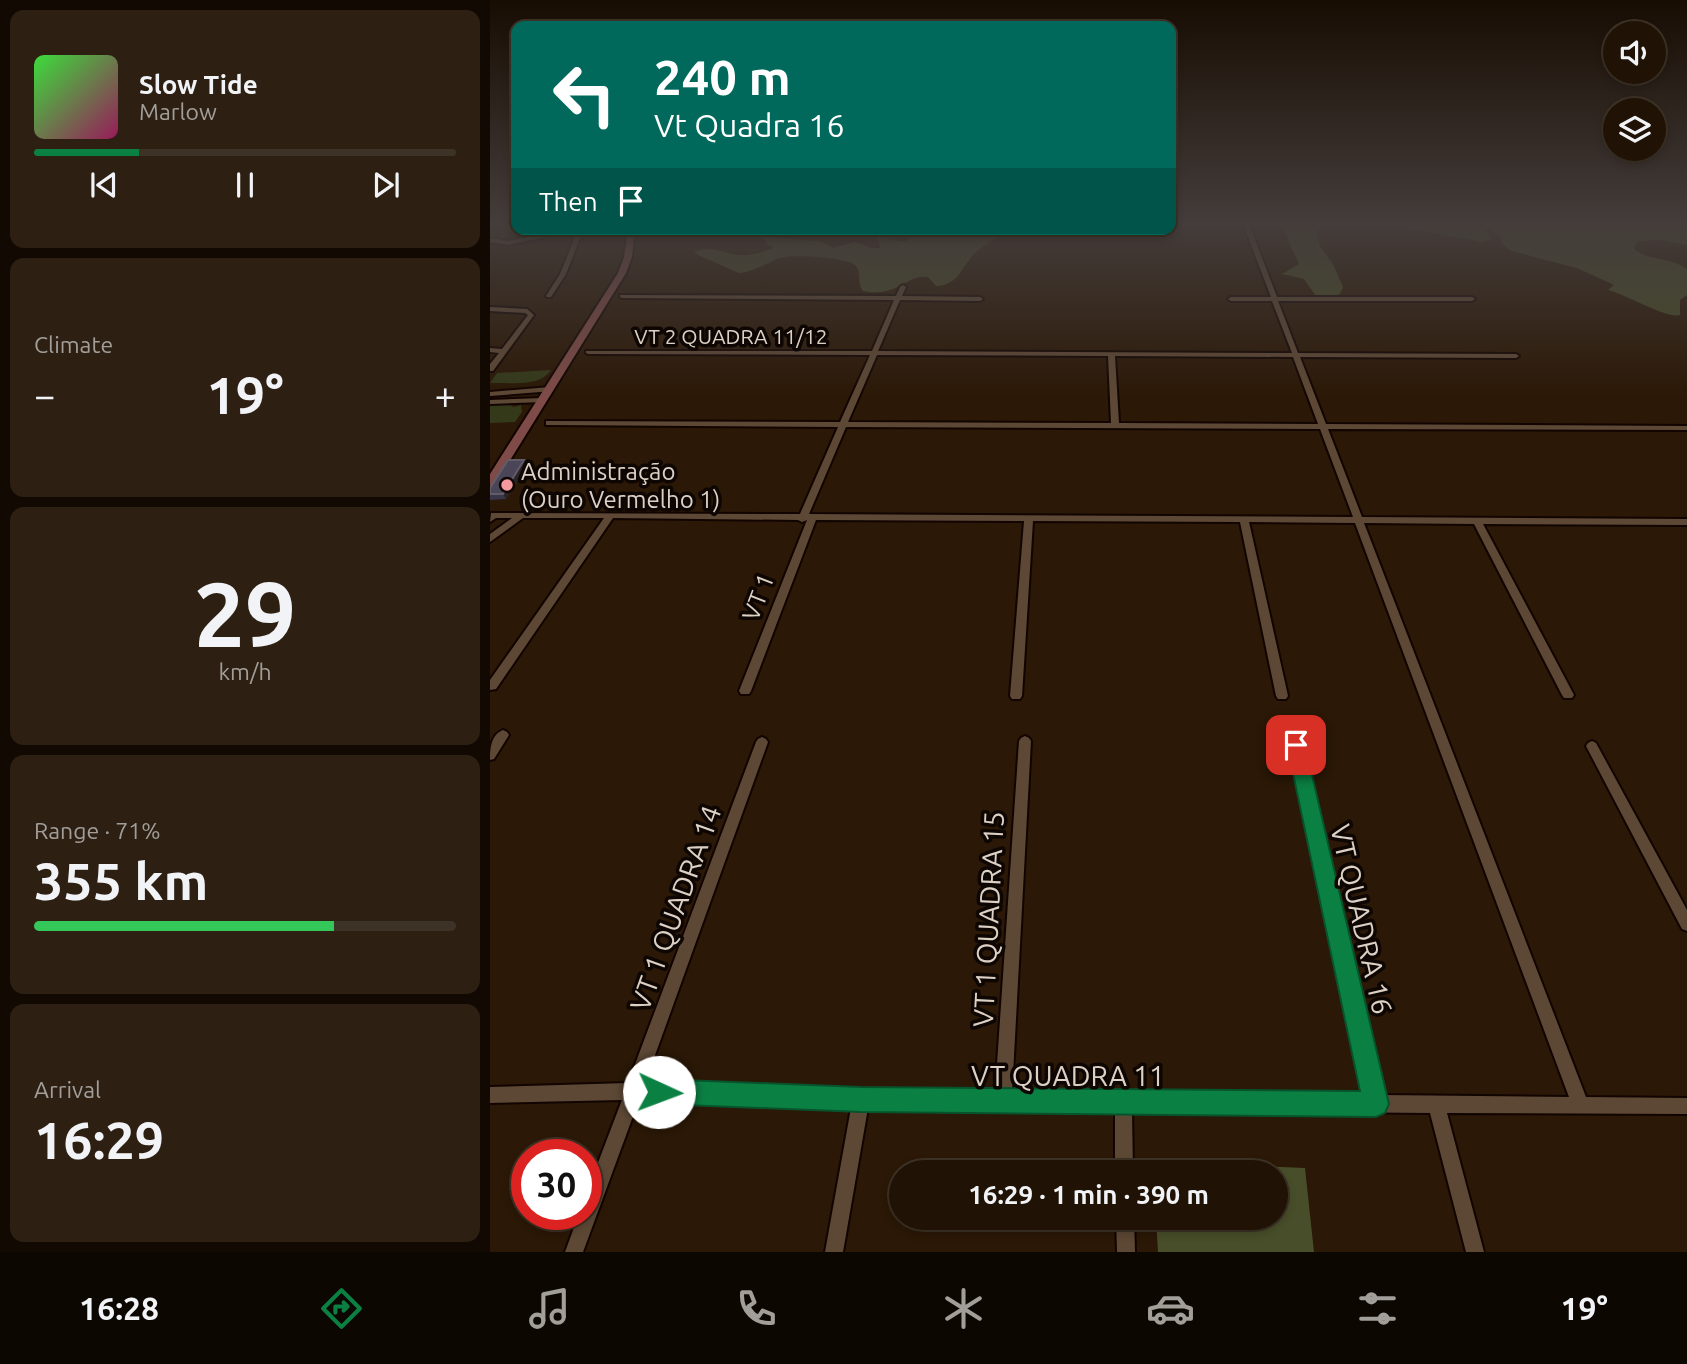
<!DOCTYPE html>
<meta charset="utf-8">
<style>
:root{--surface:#201204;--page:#2d2013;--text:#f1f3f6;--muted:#a29e9a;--line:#3d3226;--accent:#0b8043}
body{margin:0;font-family:Ubuntu,sans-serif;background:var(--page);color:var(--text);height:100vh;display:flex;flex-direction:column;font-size:26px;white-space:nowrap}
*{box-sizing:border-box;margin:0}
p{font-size:23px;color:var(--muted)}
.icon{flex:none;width:38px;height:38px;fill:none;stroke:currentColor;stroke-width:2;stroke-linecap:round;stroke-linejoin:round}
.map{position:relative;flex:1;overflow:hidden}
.side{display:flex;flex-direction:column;gap:10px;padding:10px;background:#120a02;width:490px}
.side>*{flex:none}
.guide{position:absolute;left:21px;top:21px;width:665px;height:214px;border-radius:14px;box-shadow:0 4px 10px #0003,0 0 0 2px var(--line);background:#00695c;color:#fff;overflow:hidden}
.controls{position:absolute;left:1113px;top:21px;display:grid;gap:14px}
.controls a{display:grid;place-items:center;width:63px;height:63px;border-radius:50%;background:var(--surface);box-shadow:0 4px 10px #0003,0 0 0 2px var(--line);font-size:35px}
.speed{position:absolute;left:21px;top:1139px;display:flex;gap:14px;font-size:35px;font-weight:700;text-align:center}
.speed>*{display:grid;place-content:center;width:91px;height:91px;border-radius:50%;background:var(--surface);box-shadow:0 4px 10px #0003,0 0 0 2px var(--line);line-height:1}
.speed .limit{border:10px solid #d22;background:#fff;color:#111}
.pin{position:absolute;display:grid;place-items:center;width:60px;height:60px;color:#fff;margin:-30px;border-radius:14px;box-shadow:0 4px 10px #0006}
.me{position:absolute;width:77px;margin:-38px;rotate:92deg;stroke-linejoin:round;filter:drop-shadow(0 0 5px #0008)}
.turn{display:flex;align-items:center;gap:24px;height:147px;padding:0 28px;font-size:32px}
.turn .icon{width:91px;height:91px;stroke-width:2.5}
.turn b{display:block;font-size:49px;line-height:60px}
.then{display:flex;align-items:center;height:66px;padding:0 28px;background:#0003;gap:14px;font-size:26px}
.big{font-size:52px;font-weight:700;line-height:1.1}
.side .card{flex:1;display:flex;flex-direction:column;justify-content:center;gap:10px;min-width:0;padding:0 24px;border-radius:14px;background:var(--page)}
.side .dial{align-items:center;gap:0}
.dial b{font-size:91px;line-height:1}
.song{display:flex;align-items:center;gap:21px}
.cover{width:84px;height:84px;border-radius:10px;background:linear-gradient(135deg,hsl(120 70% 55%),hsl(330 70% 35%))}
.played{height:7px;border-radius:4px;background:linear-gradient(90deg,var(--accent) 25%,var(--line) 25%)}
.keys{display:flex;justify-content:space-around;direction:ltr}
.heat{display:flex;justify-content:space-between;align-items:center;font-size:38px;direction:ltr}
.charge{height:10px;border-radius:5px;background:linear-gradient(90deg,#34c759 71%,var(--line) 0)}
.trip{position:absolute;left:399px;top:1160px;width:399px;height:70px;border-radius:35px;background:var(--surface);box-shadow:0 4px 10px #0003,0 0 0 2px var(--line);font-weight:700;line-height:70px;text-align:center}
.tab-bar{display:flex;height:112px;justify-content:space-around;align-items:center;background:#0d0702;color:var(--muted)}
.tab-bar .icon{width:49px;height:49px}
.tab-bar .current{color:var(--accent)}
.tab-bar b{font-size:32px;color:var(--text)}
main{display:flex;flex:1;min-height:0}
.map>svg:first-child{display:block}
.green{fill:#343919}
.forest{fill:#484e29}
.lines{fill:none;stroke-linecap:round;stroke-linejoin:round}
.street-casing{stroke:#120400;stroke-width:4}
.secondary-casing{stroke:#120400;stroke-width:4}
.street{fill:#5d4835;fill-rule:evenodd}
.secondary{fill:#7f4b48;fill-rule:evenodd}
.wall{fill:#39364a}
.shaded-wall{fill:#2c2329}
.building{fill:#4b4657;stroke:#625c69;stroke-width:2}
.route{fill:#0b8043;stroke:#07532c;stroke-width:2}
.poi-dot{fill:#f49a9f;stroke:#0d0602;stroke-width:2.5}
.labels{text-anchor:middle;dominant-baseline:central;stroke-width:7;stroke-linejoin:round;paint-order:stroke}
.far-street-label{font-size:21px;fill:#ddd0c5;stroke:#0d0602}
.poi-label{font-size:24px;fill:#ddd0c5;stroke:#0d0602;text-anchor:start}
.street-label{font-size:24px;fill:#ddd0c5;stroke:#0d0602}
.near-street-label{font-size:28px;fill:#ddd0c5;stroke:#0d0602}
</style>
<main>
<section class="side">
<div class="card">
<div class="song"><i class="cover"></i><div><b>Slow Tide</b><p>Marlow</p></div></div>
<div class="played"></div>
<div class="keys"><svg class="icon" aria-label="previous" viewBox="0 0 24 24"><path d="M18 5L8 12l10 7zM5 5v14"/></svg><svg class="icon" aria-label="pause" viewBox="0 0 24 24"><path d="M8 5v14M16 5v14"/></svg><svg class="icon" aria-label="next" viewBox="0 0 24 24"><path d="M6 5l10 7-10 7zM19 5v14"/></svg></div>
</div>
<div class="card"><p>Climate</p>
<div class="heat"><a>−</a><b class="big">19°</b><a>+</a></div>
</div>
<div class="card dial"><b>29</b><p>km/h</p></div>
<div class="card"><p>Range · 71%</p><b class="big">355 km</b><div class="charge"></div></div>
<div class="card"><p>Arrival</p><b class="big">16:29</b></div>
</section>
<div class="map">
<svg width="1197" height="1252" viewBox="0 0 1197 1252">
<rect width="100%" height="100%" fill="#2b1806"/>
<path class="green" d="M61 370C49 388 19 382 0 383L7 373Z
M16 403 24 407 31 405 32 412 25 422 0 423V404Z"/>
<path class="forest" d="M791 224H834L827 231 829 245 843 264 853 287 850 294 830 302 814 279 792 274 809 264Z
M895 224H974L994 228 1002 239 992 242Z
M993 224H1197V245L1170 240 1149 241 1145 245V250C1162 262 1181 257 1197 269V295L1190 300V315C1176 319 1138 295 1118 290L1124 285 1087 268 1022 251 1013 245 1010 237Z
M431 229H518C509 238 496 243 486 252 471 266 470 285 446 286L438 277C416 274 408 298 373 291 367 284 372 271 365 265 356 257 301 254 289 258 277 263 262 272 249 273L204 253C216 244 234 253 247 255 259 256 270 253 281 249L283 246 274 245 278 243 271 237 330 241 343 248 365 242 381 248H390L388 237 415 242Z
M664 1162 815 1168 824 1252H668L666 1218H786V1172H665Z"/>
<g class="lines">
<g class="street-casing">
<path id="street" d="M753 224H759L787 297H982L985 299 982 301H788L808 353 1026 354 1029 356 1026 358 810 357 836 424 1197 426V430L838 429 872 517 1197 519V525L993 524 1084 695 1082 698H1074L1072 695 984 524 874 523 1096 1097 1197 1098V1114L957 1113 994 1252H976L940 1113 642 1110 643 1172H625V1110L378 1108 353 1252H335L361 1108 149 1100 93 1252H75L89 1214H96V1194L132 1100 0 1103V1087L138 1083 266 742 268 739 272 737 276 739 278 742 155 1083 371 1092 505 1093 529 741 531 738 535 736 539 738 541 741 522 1093 876 1095 800 745 802 742 806 740 810 742 812 745 892 1095 1079 1097 865 523 759 522 798 696 796 699H788L786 696 750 522 543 521 532 696 530 699H522L520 696 534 521 326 520 261 691 259 694H251L249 691 317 520 312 522 308 520 123 518 6 689 0 690V680L114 518H33L0 542V534L22 518H6L0 522 1 513 310 514 348 427 59 425H56V421L350 422 380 355 98 354 96 353V351H382L404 300 132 298 130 297V295L406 296 410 287 413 285 416 287 412 296 490 297 493 299 490 301 410 300 388 351 802 353 782 301H741L738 299 741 297H781ZM387 355 618 356 621 423 358 422ZM625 356 803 357 828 424 629 423ZM356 427 830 429 863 517 319 514Z
M74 230 76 233 18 245 0 242V238L18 241Z
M87 232 92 233 76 274 61 297H57L56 296 70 274Z
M0 307 37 309 44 315 3 371H0V364L9 353 0 352V348L12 349 38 315 35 313 0 311Z
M60 387H63V391L0 396V392Z
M52 398 56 400 55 402 0 404V400Z
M13 730 17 732 19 735 4 759 0 760C0 748 1 735 13 730Z
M1102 741 1106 743 1197 910V931L1192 929 1096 746 1098 743Z
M626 1218H644L645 1252H627Z"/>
</g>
<g class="secondary-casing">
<path id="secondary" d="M138 229H145L142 257 136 273 6 483 0 486V474L128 273 134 257Z"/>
</g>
<use href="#street" class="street"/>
<use href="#secondary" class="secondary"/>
</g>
<path class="wall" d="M34 460 37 465 16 499 0 500V488Z"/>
<path class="shaded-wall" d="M34 460 37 465 16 499 13 494Z"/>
<path class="building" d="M18 460H34L13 494H0V488Z"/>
<linearGradient id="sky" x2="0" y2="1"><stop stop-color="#180d03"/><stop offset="0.56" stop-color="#443d3b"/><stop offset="1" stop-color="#443d3b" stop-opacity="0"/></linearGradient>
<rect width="1197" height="399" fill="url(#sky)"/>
<path class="route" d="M806 737 812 739 815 745 899 1104 895 1113 886 1117 371 1112 169 1104 160 1101 156 1092 160 1083 169 1079 371 1087 870 1091 797 745 799 739Z"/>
<circle class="poi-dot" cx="17" cy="485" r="7"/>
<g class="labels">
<g class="far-street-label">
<text x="241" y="336">VT 2 QUADRA 11/12</text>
</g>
<g class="poi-label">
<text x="31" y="471">Administração<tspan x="31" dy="28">(Ouro Vermelho 1)</tspan></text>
</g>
<g class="street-label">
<text transform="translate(268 597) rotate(-69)">VT 1</text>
</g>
<g class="near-street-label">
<text transform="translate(185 908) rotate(-70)">VT 1 QUADRA 14</text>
<text transform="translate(498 919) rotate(-87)">VT 1 QUADRA 15</text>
<text transform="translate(872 919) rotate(77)">VT QUADRA 16</text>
<text x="578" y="1075">VT QUADRA 11</text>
</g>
</g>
</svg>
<div class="controls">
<a><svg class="icon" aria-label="sound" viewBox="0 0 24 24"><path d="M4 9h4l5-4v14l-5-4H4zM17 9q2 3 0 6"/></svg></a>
<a><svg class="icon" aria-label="layers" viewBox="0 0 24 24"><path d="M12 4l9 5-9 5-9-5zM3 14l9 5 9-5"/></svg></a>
</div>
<div class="speed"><div class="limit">30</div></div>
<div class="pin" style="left:806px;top:745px;background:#d93025"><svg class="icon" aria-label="arrive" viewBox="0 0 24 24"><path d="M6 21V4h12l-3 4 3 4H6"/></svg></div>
<svg class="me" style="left:169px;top:1092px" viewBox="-20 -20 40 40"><circle r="19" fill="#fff"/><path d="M0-13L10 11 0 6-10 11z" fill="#0b8043"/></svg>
<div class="trip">16:29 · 1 min · 390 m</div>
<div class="guide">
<div class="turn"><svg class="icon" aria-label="left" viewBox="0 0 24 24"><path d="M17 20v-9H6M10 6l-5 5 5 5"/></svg><div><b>240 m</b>Vt Quadra 16</div></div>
<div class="then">Then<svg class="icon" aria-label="arrive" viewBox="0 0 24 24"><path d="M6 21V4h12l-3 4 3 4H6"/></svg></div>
</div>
</div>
</main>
<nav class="tab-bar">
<b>16:28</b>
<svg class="icon current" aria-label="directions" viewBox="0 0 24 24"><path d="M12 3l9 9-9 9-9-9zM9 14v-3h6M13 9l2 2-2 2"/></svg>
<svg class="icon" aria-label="music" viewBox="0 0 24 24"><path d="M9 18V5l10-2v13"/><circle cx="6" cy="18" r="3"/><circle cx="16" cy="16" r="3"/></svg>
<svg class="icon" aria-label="phone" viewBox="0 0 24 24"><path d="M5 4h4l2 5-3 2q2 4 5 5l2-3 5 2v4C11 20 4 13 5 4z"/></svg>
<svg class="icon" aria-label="climate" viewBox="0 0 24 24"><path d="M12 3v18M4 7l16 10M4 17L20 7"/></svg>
<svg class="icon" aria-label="car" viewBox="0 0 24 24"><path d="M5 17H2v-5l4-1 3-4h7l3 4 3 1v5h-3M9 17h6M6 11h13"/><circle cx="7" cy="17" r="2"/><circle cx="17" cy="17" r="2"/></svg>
<svg class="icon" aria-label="filters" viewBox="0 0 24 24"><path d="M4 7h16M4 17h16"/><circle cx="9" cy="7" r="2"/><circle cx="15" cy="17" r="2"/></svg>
<b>19°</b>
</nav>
